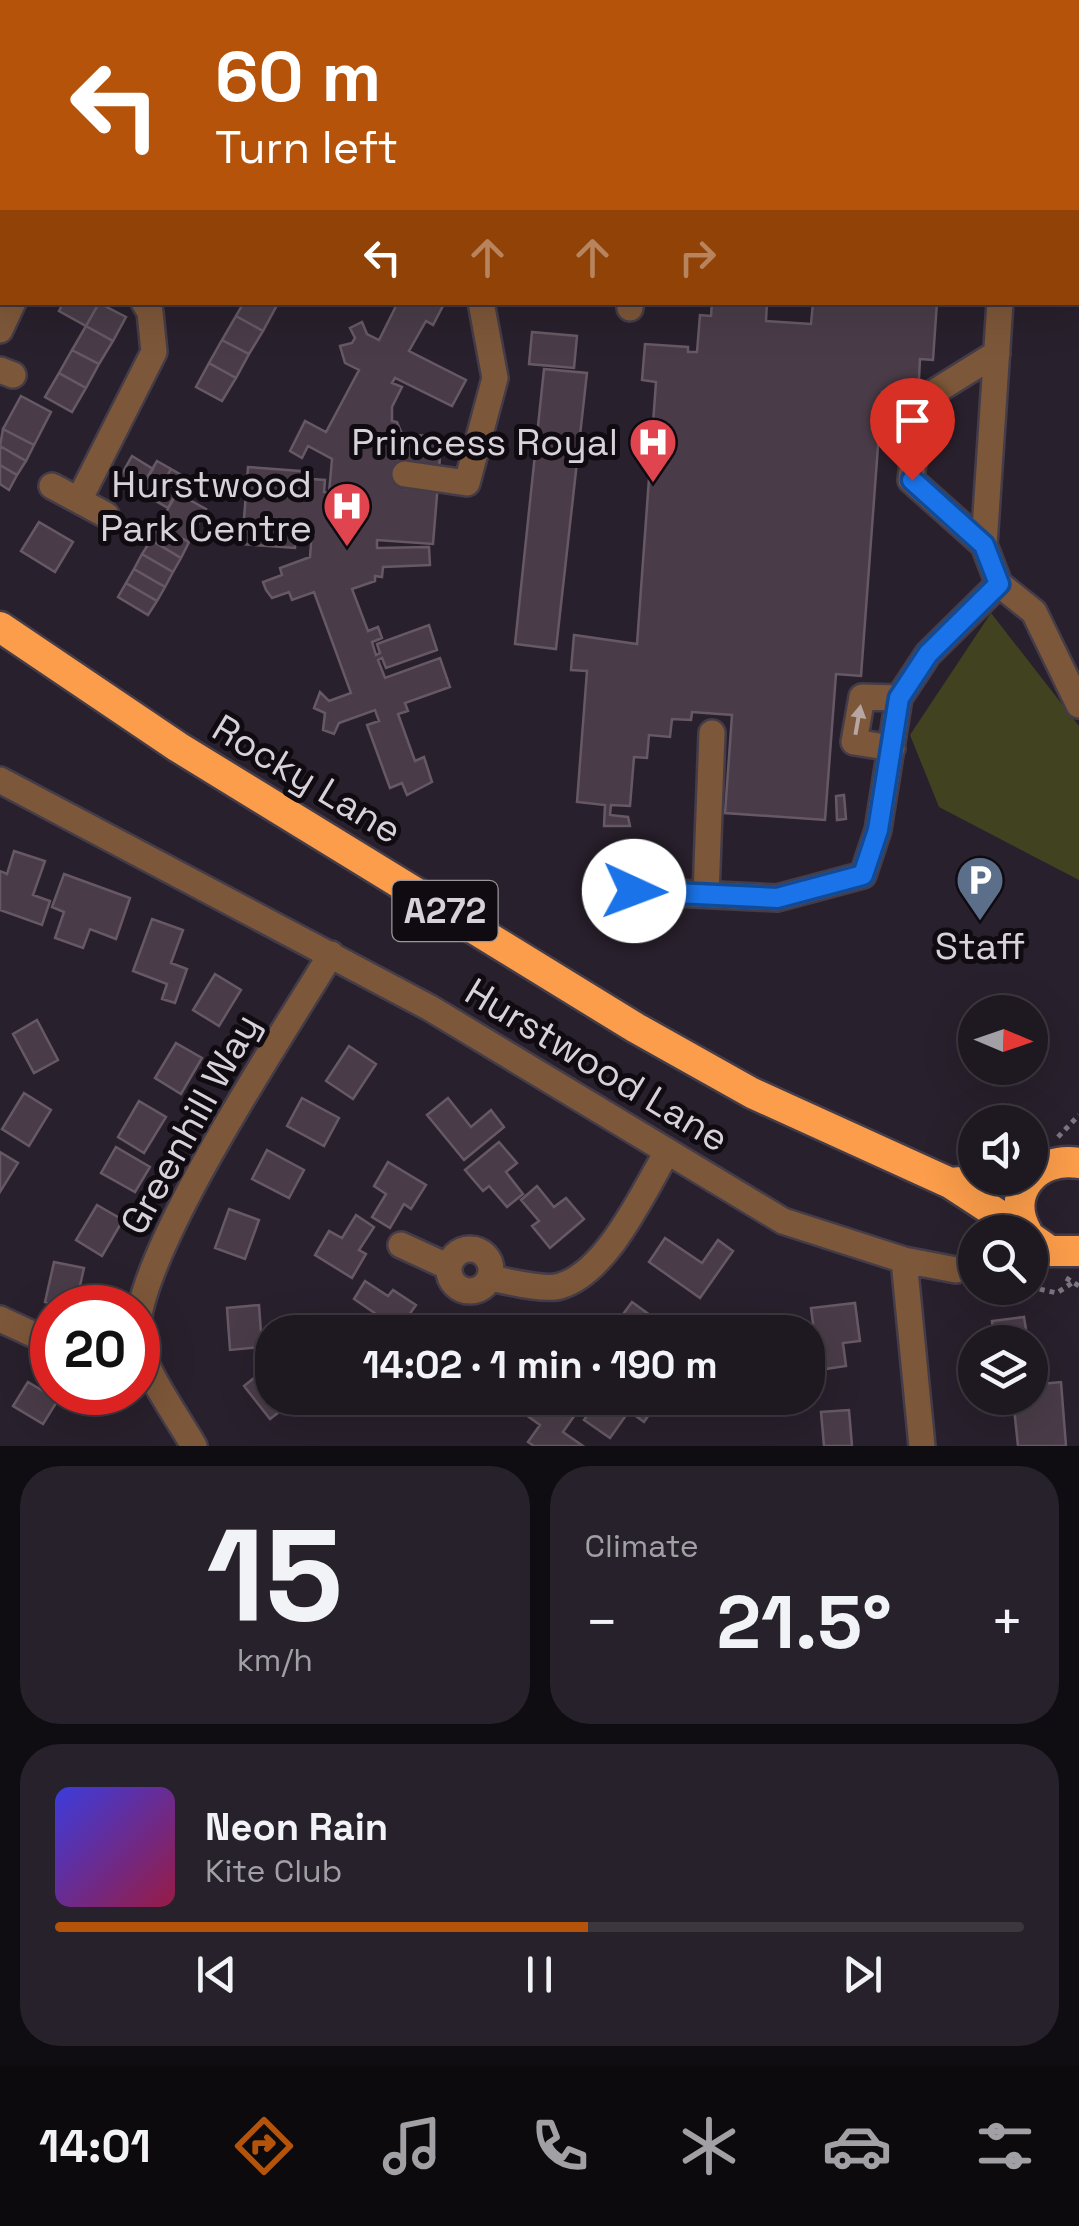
<!DOCTYPE html>
<meta charset="utf-8">
<style>
:root{--surface:#1e1821;--page:#26212a;--text:#f1f3f6;--muted:#a1a0a5;--line:#3c373f;--accent:#b45309}
body{margin:0;font-family:"Space Grotesk",sans-serif;background:var(--page);color:var(--text);height:100vh;display:flex;flex-direction:column;font-size:38px;white-space:nowrap}
*{box-sizing:border-box;margin:0}
p{font-size:32px;color:var(--muted)}
.icon{flex:none;width:55px;height:55px;fill:none;stroke:currentColor;stroke-width:2;stroke-linecap:round;stroke-linejoin:round}
.map{position:relative;height:1446px;overflow:hidden}
.drawer{display:flex;flex-direction:column;gap:20px;padding:20px;background:#100d12;flex:1}
.drawer>*{flex:none}
.guide{position:absolute;left:0px;top:0px;width:1080px;height:305px;box-shadow:0 10px 40px #0002,0 0 0 2px var(--line);background:#b45309;color:#fff;overflow:hidden}
.needle{width:65px;rotate:92deg}
.controls{position:absolute;left:958px;top:995px;display:grid;gap:20px}
.controls a{display:grid;place-items:center;width:90px;height:90px;border-radius:50%;background:var(--surface);box-shadow:0 10px 40px #0002,0 0 0 2px var(--line);font-size:50px}
.speed{position:absolute;left:30px;top:1285px;display:flex;gap:20px;font-size:50px;font-weight:700;text-align:center}
.speed>*{display:grid;place-content:center;width:130px;height:130px;border-radius:50%;background:var(--surface);box-shadow:0 10px 40px #0002,0 0 0 2px var(--line);line-height:1}
.speed .limit{border:15px solid #d22;background:#fff;color:#111}
.pin{position:absolute;display:grid;place-items:center;width:85px;height:85px;color:#fff;margin:-102px -42px;border-radius:50% 50% 50% 0;rotate:-45deg;box-shadow:0 0 10px #0007}
.pin .icon{rotate:45deg}
.me{position:absolute;width:110px;margin:-55px;rotate:92deg;stroke-linejoin:round;filter:drop-shadow(0 0 8px #0008)}
.turn{display:flex;align-items:center;gap:35px;height:210px;padding:0 50px;font-size:45px}
.turn .icon{width:130px;height:130px;stroke-width:2.5}
.turn b{display:block;font-size:70px;line-height:85px}
.lanes{display:flex;align-items:center;height:95px;padding:0 50px;background:#0003;justify-content:center;gap:50px;direction:ltr}
.lanes .off{opacity:.35}
.big{font-size:75px;font-weight:800;line-height:1.1}
.drawer .card{flex:1;display:flex;flex-direction:column;justify-content:center;gap:15px;min-width:0;padding:0 35px;border-radius:40px;background:var(--page)}
.drawer .dial{align-items:center;gap:0}
.dial b{font-size:130px;line-height:1}
.song{display:flex;align-items:center;gap:30px}
.cover{width:120px;height:120px;border-radius:15px;background:linear-gradient(135deg,hsl(240 70% 55%),hsl(340 70% 35%))}
.played{height:10px;border-radius:5px;background:linear-gradient(90deg,var(--accent) 55%,var(--line) 55%)}
.keys{display:flex;justify-content:space-around;direction:ltr}
.heat{display:flex;justify-content:space-between;align-items:center;font-size:55px;direction:ltr}
.drawer .tiles{flex:1;display:grid;gap:20px;grid-template-columns:1fr 1fr}
.card:last-child{grid-column:span 2}
.trip{position:absolute;left:255px;top:1315px;width:570px;height:100px;border-radius:40px;background:var(--surface);box-shadow:0 10px 40px #0002,0 0 0 2px var(--line);font-weight:800;line-height:100px;text-align:center}
.tabs{display:flex;height:160px;justify-content:space-around;align-items:center;background:#0c0a0d;color:var(--muted)}
.tabs .icon{width:70px;height:70px}
.tabs .current{color:var(--accent)}
.tabs b{font-size:45px;color:var(--text)}
.map>svg:first-child{display:block}
.green{fill:#414320}
.building{fill:#493c48;stroke:#665965;stroke-width:2.5}
.lines{fill:none;stroke-linecap:round;stroke-linejoin:round}
.minor-casing{stroke:#443c48;stroke-width:30}
.highway-casing{stroke:#443c48;stroke-width:35}
.path{stroke:#7d7681;stroke-width:5;stroke-dasharray:5 5;stroke-linecap:butt}
.minor{stroke:#7d5739;stroke-width:25}
.highway{stroke:#fb9d4a;stroke-width:30}
.oneway{fill:#b8a6a2}
.route-casing{stroke:#114b97;stroke-width:25}
.route{stroke:#1a73e8;stroke-width:18}
.labels{text-anchor:middle;dominant-baseline:central;stroke-width:10;stroke-linejoin:round;paint-order:stroke}
.shield{fill:#0f0b11;stroke:#9b969e;stroke-width:2.5}
.shield-label{font-size:35px;font-weight:bold;fill:#d7d1da}
.poi-label{font-size:38px;fill:#d7d1da;stroke:#0f0b11;text-anchor:end}
.street-label{font-size:38px;fill:#d7d1da;stroke:#0f0b11}
</style>
<div class="map">
<svg width="1079" height="1446" viewBox="0 0 1079 1446">
<rect width="100%" height="100%" fill="#28202c"/>
<path class="green" d="M991 613 1079 726V880L939 807 910 735Z"/>
<path class="building" d="M430 0H586L587 2H431Z
M754 0H923L753 2Z
M64 302H99V303L86 326 59 311Z
M244 302H267L276 307 263 331 236 316Z
M398 302H445L433 325 426 321 409 351 466 380 452 406 395 378 392 383 402 387 392 407V421L397 422 402 434 441 437 439 472 405 474V488H414L415 481 438 483 433 544 377 540V548L429 547 430 565 383 567 382 577 375 576V581L352 589 368 631 378 627 382 638 372 642 376 655 380 653 377 644 429 625 437 650 386 668 382 658 378 660 385 678 440 658 450 687 405 703 408 711 398 714 415 761 424 757 432 782 407 795 402 783 390 788 367 725 379 721 375 710 339 723 334 734 323 730 325 713 314 708 320 692 329 701 351 693 314 592 292 600 289 592 272 598 266 590 263 582 282 575 280 568 310 557 312 530 296 529 295 548 242 544 248 467 313 472 312 479 325 480 324 492 329 493 332 459 308 446 302 458 290 451 305 421 326 432 359 370 345 363 340 346 352 343 355 338 350 328 362 322 367 334 379 340Z
M712 302H767L766 321 811 324 813 302H937L933 360 920 359 919 379 902 394 882 392 861 676 836 674 825 820 725 813 732 715 692 712 691 720 672 719 670 737 649 735 647 758 634 757 630 806 611 805 610 815 628 817 630 826H604L605 805 577 802 587 671 571 670 574 635 637 644 656 382 642 380 645 344 688 347V352H697L700 315 711 316Z
M99 303 126 317 113 341 86 326Z
M236 316 263 331 249 354 222 340Z
M86 326 113 341 99 364 72 350Z
M532 332 577 336 574 368 529 364Z
M222 340 249 354 236 378 209 363Z
M72 350 99 364 86 388 59 373Z
M209 363 236 378 222 401 196 387Z
M544 369 587 373 556 649 515 644Z
M59 373 86 388 72 412 45 397Z
M21 396 51 412 34 445 3 429Z
M3 429 34 445 26 461 0 446Z
M0 446 26 461 17 475 0 465Z
M132 456 153 469 139 491 119 479Z
M157 461 171 469 154 500 139 491Z
M0 465 17 475 9 490 0 484Z
M171 469 185 477 168 508 154 500Z
M177 493 206 509 189 542 158 526Z
M39 522 73 542 55 572 21 551Z
M158 526 189 542 181 558 151 540Z
M151 540 181 558 173 572 142 554Z
M142 554 173 572 165 587 134 569Z
M134 569 165 587 157 601 126 583Z
M126 583 157 601 148 615 118 597Z
M844 795 846 819 837 820 836 796Z
M14 851 45 861 33 895 50 901 42 925 0 910V871L7 874Z
M64 874 130 898 116 939 90 929 83 948 55 938 64 912 52 907Z
M152 919 183 930 171 963 187 969 175 1003 162 999 167 984 133 971Z
M215 974 241 990 219 1026 193 1010Z
M37 1020 58 1060 34 1073 13 1034Z
M176 1043 202 1058 181 1094 155 1078Z
M349 1046 376 1064 353 1099 326 1081Z
M24 1093 51 1110 29 1146 2 1129Z
M302 1098 339 1118 324 1146 287 1126Z
M448 1098 471 1127 491 1110 504 1127 464 1160 427 1115Z
M139 1101 166 1117 144 1153 118 1137Z
M499 1142 517 1163 506 1172 523 1194 507 1207 489 1186 483 1191 465 1170Z
M116 1147 150 1167 135 1192 101 1173Z
M267 1150 304 1170 289 1198 252 1179Z
M0 1152 18 1163 0 1192Z
M388 1162 426 1185 411 1209 404 1204 390 1228 372 1217 386 1194 374 1186Z
M537 1186 554 1207 566 1198 584 1219 550 1248 532 1226 539 1221 521 1200Z
M97 1205 123 1220 102 1256 76 1240Z
M229 1209 259 1220 245 1259 215 1248Z
M356 1215 374 1227 359 1250 366 1254 352 1278 315 1255 329 1231 342 1238Z
M665 1238 702 1263 718 1240 733 1251 700 1298 649 1262Z
M54 1262 84 1268 75 1308 45 1302Z
M365 1281 388 1296 393 1290 416 1305 397 1332H378L368 1326 376 1314 354 1299Z
M632 1302 672 1331 671 1332H610Z
M855 1303 860 1341 843 1343 846 1366 819 1370 811 1308Z
M259 1305 262 1347 230 1350 227 1308Z
M1024 1317 1028 1342H994L992 1321Z
M269 1366 272 1398 296 1399 270 1419 244 1386Z
M28 1382 58 1400 43 1424 13 1406Z
M1061 1382 1066 1446H1018L1013 1398H1030V1385Z
M522 1398H544L553 1404 563 1398 579 1409 563 1432 583 1446H534L528 1442 540 1425 515 1407Z
M600 1398H655L659 1400 644 1422 629 1411 610 1438 584 1420Z
M849 1410 852 1446H824L821 1412Z"/>
<g class="lines">
<g class="minor-casing">
<path id="minor" d="M277 0 278 2
M957 0 958 2
M31 2V0
M342 2H351
M730 2V0
M0 17 2 16
M1078 227H1079
M0 229 2 230
M1000 302 984 545 999 584 1034 612 1079 705
M630 308 631 302
M0 330 13 302
M0 370 13 375
M405 474 467 483 495 378 481 302
M52 486 106 515
M79 500 154 352 150 312 144 302
M984 545 911 480 920 401 997 353
M892 748 854 742 862 697 899 698
M0 780 430 1008 783 1221 904 1260 956 1270
M634 891 777 898 863 875 878 830 899 698 928 654 999 584
M706 894 712 733
M401 1245 449 1267
M449 1270a21 21 0 1 1 42 0a21 21 0 1 1-42 0Z
M904 1260 922 1446
M490 1278C506 1281 546 1291 560 1286 607 1273 644 1191 667 1152
M0 1319 52 1343
M194 1446C177 1417 149 1377 139 1346 118 1278 291 1022 331 954"/>
</g>
<g class="highway-casing">
<path id="highway" d="M0 627 178 747 636 1028 752 1093 950 1183 1025 1232
M950 1183 1009 1178
M1027 1232C1004 1193 1037 1156 1079 1163
M1030 1237 1050 1251H1079"/>
</g>
<path class="path" d="M1058 1137 1079 1115
M1066 1278 1079 1286
M1030 1287 1057 1293 1072 1283"/>
<use href="#minor" class="minor"/>
<use href="#highway" class="highway"/>
</g>
<defs><path id="oneway-solid" d="M-6-.8H1V-3.2L6.5 0L1 3.2V.8H-6Z" transform="scale(2.5)"/></defs>
<use class="oneway" href="#oneway-solid" transform="translate(858 720) rotate(-80)"/>
<g class="lines">
<g class="route-casing">
<path id="route" d="M634 891 777 898 863 875 878 830 899 698 928 654 999 584 984 545 912 480"/>
</g>
<use href="#route" class="route"/>
</g>
<defs>
<g id="hospital-pin" transform="scale(2.5)"><path d="M0 17L-7.5 6A9.5 9.5 0 1 1 7.5 6Z" fill="#e0444e" stroke="#0f0b11"/><path d="M-5-5h3v3.5h4V-5h3V5h-3V1.5h-4V5h-3Z" fill="#fff"/></g>
<g id="parking-pin" transform="scale(2.5)"><path d="M0 17L-7.5 6A9.5 9.5 0 1 1 7.5 6Z" fill="#5c6f8a" stroke="#0f0b11"/><path d="M-3.5-5.5H1a3.5 3.5 0 0 1 0 7H-1V5.5H-3.5ZM-1-3.4V-.6H.8a1.4 1.4 0 0 0 0-2.8Z" fill="#fff"/></g>
</defs>
<g fill-rule="evenodd">
<use href="#hospital-pin" x="653" y="442"/>
<use href="#hospital-pin" x="347" y="506"/>
<use href="#parking-pin" x="980" y="880"/>
</g>
<g class="labels">
<rect class="shield" x="392.5" y="881" width="105" height="60" rx="8"/>
<g class="shield-label">
<text x="445" y="911">A272</text>
</g>
<g class="poi-label">
<text x="618" y="442">Princess Royal</text>
<text x="312" y="484">Hurstwood<tspan x="312" dy="44">Park Centre</tspan></text>
<text x="980" y="946" text-anchor="middle">Staff</text>
</g>
<g class="street-label">
<text transform="translate(307 779) rotate(31)">Rocky Lane</text>
<text transform="translate(597 1065) rotate(31)">Hurstwood Lane</text>
<text transform="translate(190 1124) rotate(-61)">Greenhill Way</text>
</g>
</g>
</svg>
<div class="controls">
<a><svg class="needle" viewBox="-14 -14 28 28"><path d="M0-13l5 13h-10z" fill="#e53935"/><path d="M0 13l5-13h-10z" fill="#a1a0a5"/></svg></a>
<a><svg class="icon" aria-label="sound" viewBox="0 0 24 24"><path d="M4 9h4l5-4v14l-5-4H4zM17 9q2 3 0 6"/></svg></a>
<a><svg class="icon" aria-label="search" viewBox="0 0 24 24"><circle cx="10" cy="10" r="6"/><path d="M15 15l6 6"/></svg></a>
<a><svg class="icon" aria-label="layers" viewBox="0 0 24 24"><path d="M12 4l9 5-9 5-9-5zM3 14l9 5 9-5"/></svg></a>
</div>
<div class="speed"><div class="limit">20</div></div>
<div class="pin" style="left:912px;top:480px;background:#d93025"><svg class="icon" aria-label="arrive" viewBox="0 0 24 24"><path d="M6 21V4h12l-3 4 3 4H6"/></svg></div>
<svg class="me" style="left:634px;top:891px" viewBox="-20 -20 40 40"><circle r="19" fill="#fff"/><path d="M0-13L10 11 0 6-10 11z" fill="#1a73e8"/></svg>
<div class="trip">14:02 · 1 min · 190 m</div>
<div class="guide">
<div class="turn"><svg class="icon" aria-label="left" viewBox="0 0 24 24"><path d="M17 20v-9H6M10 6l-5 5 5 5"/></svg><div><b>60 m</b>Turn left</div></div>
<div class="lanes"><svg class="icon" aria-label="left" viewBox="0 0 24 24"><path d="M17 20v-9H6M10 6l-5 5 5 5"/></svg><svg class="icon off" aria-label="ahead" viewBox="0 0 24 24"><path d="M12 20V5M6 11l6-6 6 6"/></svg><svg class="icon off" aria-label="ahead" viewBox="0 0 24 24"><path d="M12 20V5M6 11l6-6 6 6"/></svg><svg class="icon off" aria-label="right" viewBox="0 0 24 24"><path d="M7 20v-9h11M14 6l5 5-5 5"/></svg></div>
</div>
</div>
<section class="drawer">
<div class="tiles">
<div class="card dial"><b>15</b><p>km/h</p></div>
<div class="card"><p>Climate</p>
<div class="heat"><a>−</a><b class="big">21.5°</b><a>+</a></div>
</div>
<div class="card">
<div class="song"><i class="cover"></i><div><b>Neon Rain</b><p>Kite Club</p></div></div>
<div class="played"></div>
<div class="keys"><svg class="icon" aria-label="previous" viewBox="0 0 24 24"><path d="M18 5L8 12l10 7zM5 5v14"/></svg><svg class="icon" aria-label="pause" viewBox="0 0 24 24"><path d="M8 5v14M16 5v14"/></svg><svg class="icon" aria-label="next" viewBox="0 0 24 24"><path d="M6 5l10 7-10 7zM19 5v14"/></svg></div>
</div>
</div>
</section>
<nav class="tabs">
<b>14:01</b>
<svg class="icon current" aria-label="directions" viewBox="0 0 24 24"><path d="M12 3l9 9-9 9-9-9zM9 14v-3h6M13 9l2 2-2 2"/></svg>
<svg class="icon" aria-label="music" viewBox="0 0 24 24"><path d="M9 18V5l10-2v13"/><circle cx="6" cy="18" r="3"/><circle cx="16" cy="16" r="3"/></svg>
<svg class="icon" aria-label="phone" viewBox="0 0 24 24"><path d="M5 4h4l2 5-3 2q2 4 5 5l2-3 5 2v4C11 20 4 13 5 4z"/></svg>
<svg class="icon" aria-label="climate" viewBox="0 0 24 24"><path d="M12 3v18M4 7l16 10M4 17L20 7"/></svg>
<svg class="icon" aria-label="car" viewBox="0 0 24 24"><path d="M5 17H2v-5l4-1 3-4h7l3 4 3 1v5h-3M9 17h6M6 11h13"/><circle cx="7" cy="17" r="2"/><circle cx="17" cy="17" r="2"/></svg>
<svg class="icon" aria-label="filters" viewBox="0 0 24 24"><path d="M4 7h16M4 17h16"/><circle cx="9" cy="7" r="2"/><circle cx="15" cy="17" r="2"/></svg>
</nav>
